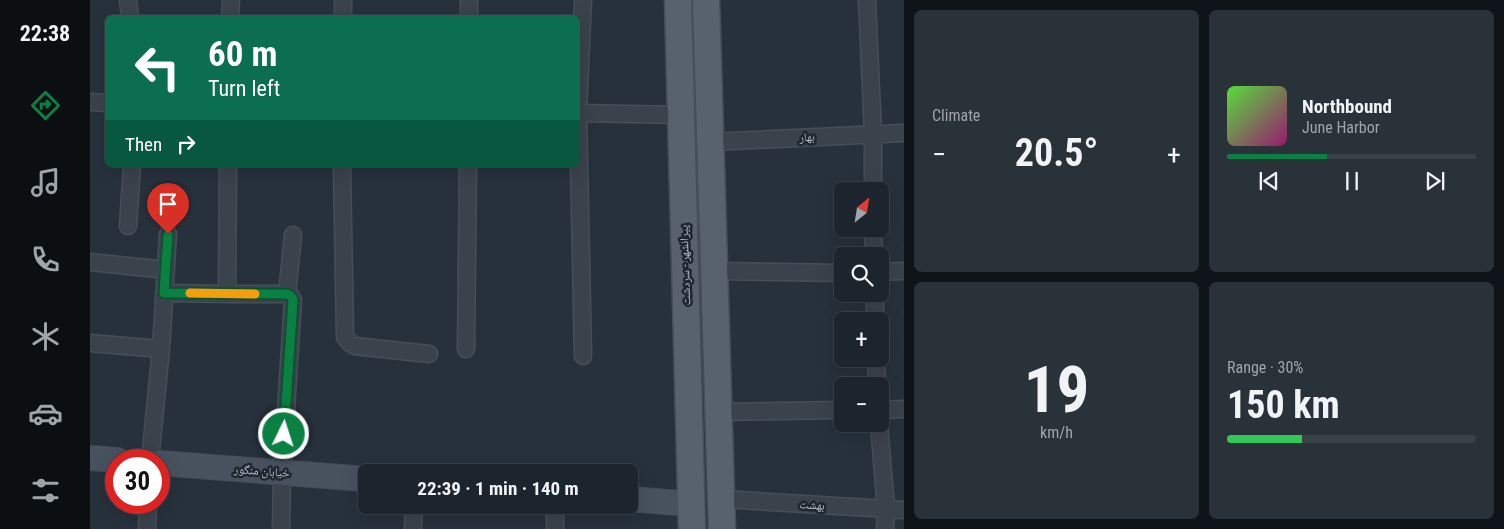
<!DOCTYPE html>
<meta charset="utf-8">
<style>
:root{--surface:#1c252d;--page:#293139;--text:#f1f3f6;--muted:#a0a5aa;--line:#3a4249;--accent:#0b8043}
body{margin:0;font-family:"Roboto Condensed","Noto Naskh Arabic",sans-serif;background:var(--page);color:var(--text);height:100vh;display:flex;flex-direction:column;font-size:19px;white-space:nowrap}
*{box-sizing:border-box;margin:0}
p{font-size:16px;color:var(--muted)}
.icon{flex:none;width:28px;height:28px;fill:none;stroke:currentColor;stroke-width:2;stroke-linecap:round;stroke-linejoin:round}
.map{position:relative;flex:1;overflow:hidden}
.drawer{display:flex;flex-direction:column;gap:10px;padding:10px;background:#0f1419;width:600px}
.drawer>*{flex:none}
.guide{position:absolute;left:15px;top:15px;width:475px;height:152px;border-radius:8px;box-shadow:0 5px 20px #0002,0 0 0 1px var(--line);background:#0b6e4f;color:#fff;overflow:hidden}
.needle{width:32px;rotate:30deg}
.controls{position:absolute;left:744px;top:182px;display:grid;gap:10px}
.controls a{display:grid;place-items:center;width:55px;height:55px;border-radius:8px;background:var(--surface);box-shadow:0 5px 20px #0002,0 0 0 1px var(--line);font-size:25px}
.speed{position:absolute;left:15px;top:449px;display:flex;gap:10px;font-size:25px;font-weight:700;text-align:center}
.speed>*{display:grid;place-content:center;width:65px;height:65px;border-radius:50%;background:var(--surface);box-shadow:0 5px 20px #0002,0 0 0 1px var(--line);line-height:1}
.speed .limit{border:8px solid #d22;background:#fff;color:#111}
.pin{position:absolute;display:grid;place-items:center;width:42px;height:42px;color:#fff;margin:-51px -21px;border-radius:50% 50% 50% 0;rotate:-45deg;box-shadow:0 0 5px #0007}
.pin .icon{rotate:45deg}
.me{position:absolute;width:55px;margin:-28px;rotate:4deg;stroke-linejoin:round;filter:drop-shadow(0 0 4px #0008)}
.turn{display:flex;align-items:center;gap:18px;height:105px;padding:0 20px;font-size:22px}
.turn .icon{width:65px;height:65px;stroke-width:2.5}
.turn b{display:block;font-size:35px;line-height:42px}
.then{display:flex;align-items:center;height:48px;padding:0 20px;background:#0003;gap:10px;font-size:19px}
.big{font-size:38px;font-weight:700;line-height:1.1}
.drawer .widget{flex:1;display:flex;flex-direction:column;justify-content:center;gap:8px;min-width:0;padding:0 18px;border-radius:8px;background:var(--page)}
.drawer .dial{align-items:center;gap:0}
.dial b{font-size:65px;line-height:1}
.song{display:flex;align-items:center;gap:15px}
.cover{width:60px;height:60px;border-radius:8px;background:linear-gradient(135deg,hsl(110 70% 55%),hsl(320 70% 35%))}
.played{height:5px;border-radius:2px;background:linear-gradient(90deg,var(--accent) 40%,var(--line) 40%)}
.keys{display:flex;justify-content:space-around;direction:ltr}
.heat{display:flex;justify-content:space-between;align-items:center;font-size:28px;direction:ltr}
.charge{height:8px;border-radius:4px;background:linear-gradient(90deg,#34c759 30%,var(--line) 0)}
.drawer .tiles{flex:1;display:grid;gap:10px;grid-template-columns:repeat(2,1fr)}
.trip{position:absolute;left:268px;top:464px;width:280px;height:50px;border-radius:8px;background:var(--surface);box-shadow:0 5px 20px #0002,0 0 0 1px var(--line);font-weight:700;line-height:50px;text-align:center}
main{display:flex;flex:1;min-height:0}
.menu{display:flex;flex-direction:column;width:90px;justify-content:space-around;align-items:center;background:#0b0f12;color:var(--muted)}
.menu .icon{width:35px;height:35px}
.menu .selected{color:var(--accent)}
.menu b{font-size:22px;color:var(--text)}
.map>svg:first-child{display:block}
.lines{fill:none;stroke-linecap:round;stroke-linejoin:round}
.street-casing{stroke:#464e58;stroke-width:19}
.secondary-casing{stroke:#464e58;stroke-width:26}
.primary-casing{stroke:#464e58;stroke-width:29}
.street{stroke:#3a424c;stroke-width:16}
.secondary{stroke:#48525f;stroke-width:24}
.primary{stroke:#58626c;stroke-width:26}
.route-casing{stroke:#07532c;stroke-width:12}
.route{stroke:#0b8043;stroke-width:9}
.slow{stroke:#f59e0b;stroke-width:9}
.labels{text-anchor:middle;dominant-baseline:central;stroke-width:5;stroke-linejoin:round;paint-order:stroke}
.street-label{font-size:12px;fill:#b6bec7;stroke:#1f2731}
</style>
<main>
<nav class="menu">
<b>22:38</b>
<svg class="icon selected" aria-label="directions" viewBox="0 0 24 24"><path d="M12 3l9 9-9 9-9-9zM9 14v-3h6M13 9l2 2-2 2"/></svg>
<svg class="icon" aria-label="music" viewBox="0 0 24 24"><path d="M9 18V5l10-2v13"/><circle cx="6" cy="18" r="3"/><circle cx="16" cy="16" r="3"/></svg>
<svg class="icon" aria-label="phone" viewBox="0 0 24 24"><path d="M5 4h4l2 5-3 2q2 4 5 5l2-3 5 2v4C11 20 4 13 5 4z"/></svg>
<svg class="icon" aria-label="climate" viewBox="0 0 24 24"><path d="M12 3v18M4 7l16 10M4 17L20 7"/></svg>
<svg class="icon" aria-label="car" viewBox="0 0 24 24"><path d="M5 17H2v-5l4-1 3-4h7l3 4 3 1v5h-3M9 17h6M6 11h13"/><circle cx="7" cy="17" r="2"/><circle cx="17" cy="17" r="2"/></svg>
<svg class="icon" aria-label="filters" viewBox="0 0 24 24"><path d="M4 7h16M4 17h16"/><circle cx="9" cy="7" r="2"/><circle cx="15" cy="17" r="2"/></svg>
</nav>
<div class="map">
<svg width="814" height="529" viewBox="0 0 814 529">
<rect width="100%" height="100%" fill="#26313c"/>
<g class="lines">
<g class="street-casing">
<path id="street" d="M38 0 40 18
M493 0 488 113 493 356
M777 0 783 134V191
M140 18 141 0
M253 18V0
M379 18V0
M0 102 18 103
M488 113 591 115
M621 142 814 133
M138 165 137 291 140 294H197L201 296 203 300 192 473 191 529
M252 165 255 337 259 342 265 346 339 354
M38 226 42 165
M783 229 784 256
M0 262 76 270
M624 271 752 273
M790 272 814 271
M74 293 140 294
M197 294 203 235
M785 294V321
M0 343 71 349
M376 349 378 165
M786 359 787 386
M790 410 814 409
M627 412 752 410
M789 424 796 509 795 529
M60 460 71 349 78 234
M631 499 814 510
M57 529 58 502
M323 529 324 505
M465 529V505"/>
</g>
<g class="secondary-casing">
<path id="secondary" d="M0 458 27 460
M69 463 276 479
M539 499 601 504"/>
</g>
<g class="primary-casing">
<path id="primary" d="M588 0 602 529
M616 0 632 529"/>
</g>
<use href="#street" class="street"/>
<use href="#secondary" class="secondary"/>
<use href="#primary" class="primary"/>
</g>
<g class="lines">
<g class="route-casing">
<path id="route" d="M78 234 74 293 197 294 201 296 203 300 194 434"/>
</g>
<use href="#route" class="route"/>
<path class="slow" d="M100 293 165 294"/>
</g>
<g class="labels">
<g class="street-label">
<text transform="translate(717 137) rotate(-3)">بهار</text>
<text transform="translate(595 265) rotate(-92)">پیرانشهر - سردشت</text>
<text transform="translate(172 471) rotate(4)">خیابان منگور</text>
<text transform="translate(722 505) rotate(3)">بهشت</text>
</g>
</g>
</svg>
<div class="controls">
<a><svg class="needle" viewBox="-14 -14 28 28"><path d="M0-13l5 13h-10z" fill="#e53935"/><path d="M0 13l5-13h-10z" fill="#a0a5aa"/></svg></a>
<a><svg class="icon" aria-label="search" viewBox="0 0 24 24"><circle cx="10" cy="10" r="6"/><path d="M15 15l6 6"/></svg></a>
<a>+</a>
<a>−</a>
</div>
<div class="speed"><div class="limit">30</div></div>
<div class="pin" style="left:78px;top:234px;background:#d93025"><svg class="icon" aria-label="arrive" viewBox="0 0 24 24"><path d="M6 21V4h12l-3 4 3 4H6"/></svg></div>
<svg class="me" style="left:194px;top:434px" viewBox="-20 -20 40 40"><circle r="17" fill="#0b8043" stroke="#fff" stroke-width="3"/><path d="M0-11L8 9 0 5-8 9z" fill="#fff"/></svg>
<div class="trip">22:39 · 1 min · 140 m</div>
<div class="guide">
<div class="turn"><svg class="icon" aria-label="left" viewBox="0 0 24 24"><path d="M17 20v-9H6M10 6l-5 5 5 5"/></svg><div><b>60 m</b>Turn left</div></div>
<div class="then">Then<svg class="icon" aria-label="right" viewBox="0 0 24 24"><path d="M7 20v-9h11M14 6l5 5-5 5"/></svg></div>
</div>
</div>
<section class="drawer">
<div class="tiles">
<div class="widget"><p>Climate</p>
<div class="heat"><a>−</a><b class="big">20.5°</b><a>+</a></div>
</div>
<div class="widget">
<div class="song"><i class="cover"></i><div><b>Northbound</b><p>June Harbor</p></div></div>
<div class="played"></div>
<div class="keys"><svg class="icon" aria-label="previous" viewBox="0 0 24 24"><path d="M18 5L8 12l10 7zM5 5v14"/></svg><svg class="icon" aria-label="pause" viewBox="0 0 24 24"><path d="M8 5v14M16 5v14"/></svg><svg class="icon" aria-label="next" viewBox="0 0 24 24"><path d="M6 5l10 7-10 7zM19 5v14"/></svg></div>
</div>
<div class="widget dial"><b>19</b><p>km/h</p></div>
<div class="widget"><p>Range · 30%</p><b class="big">150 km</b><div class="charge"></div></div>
</div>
</section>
</main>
